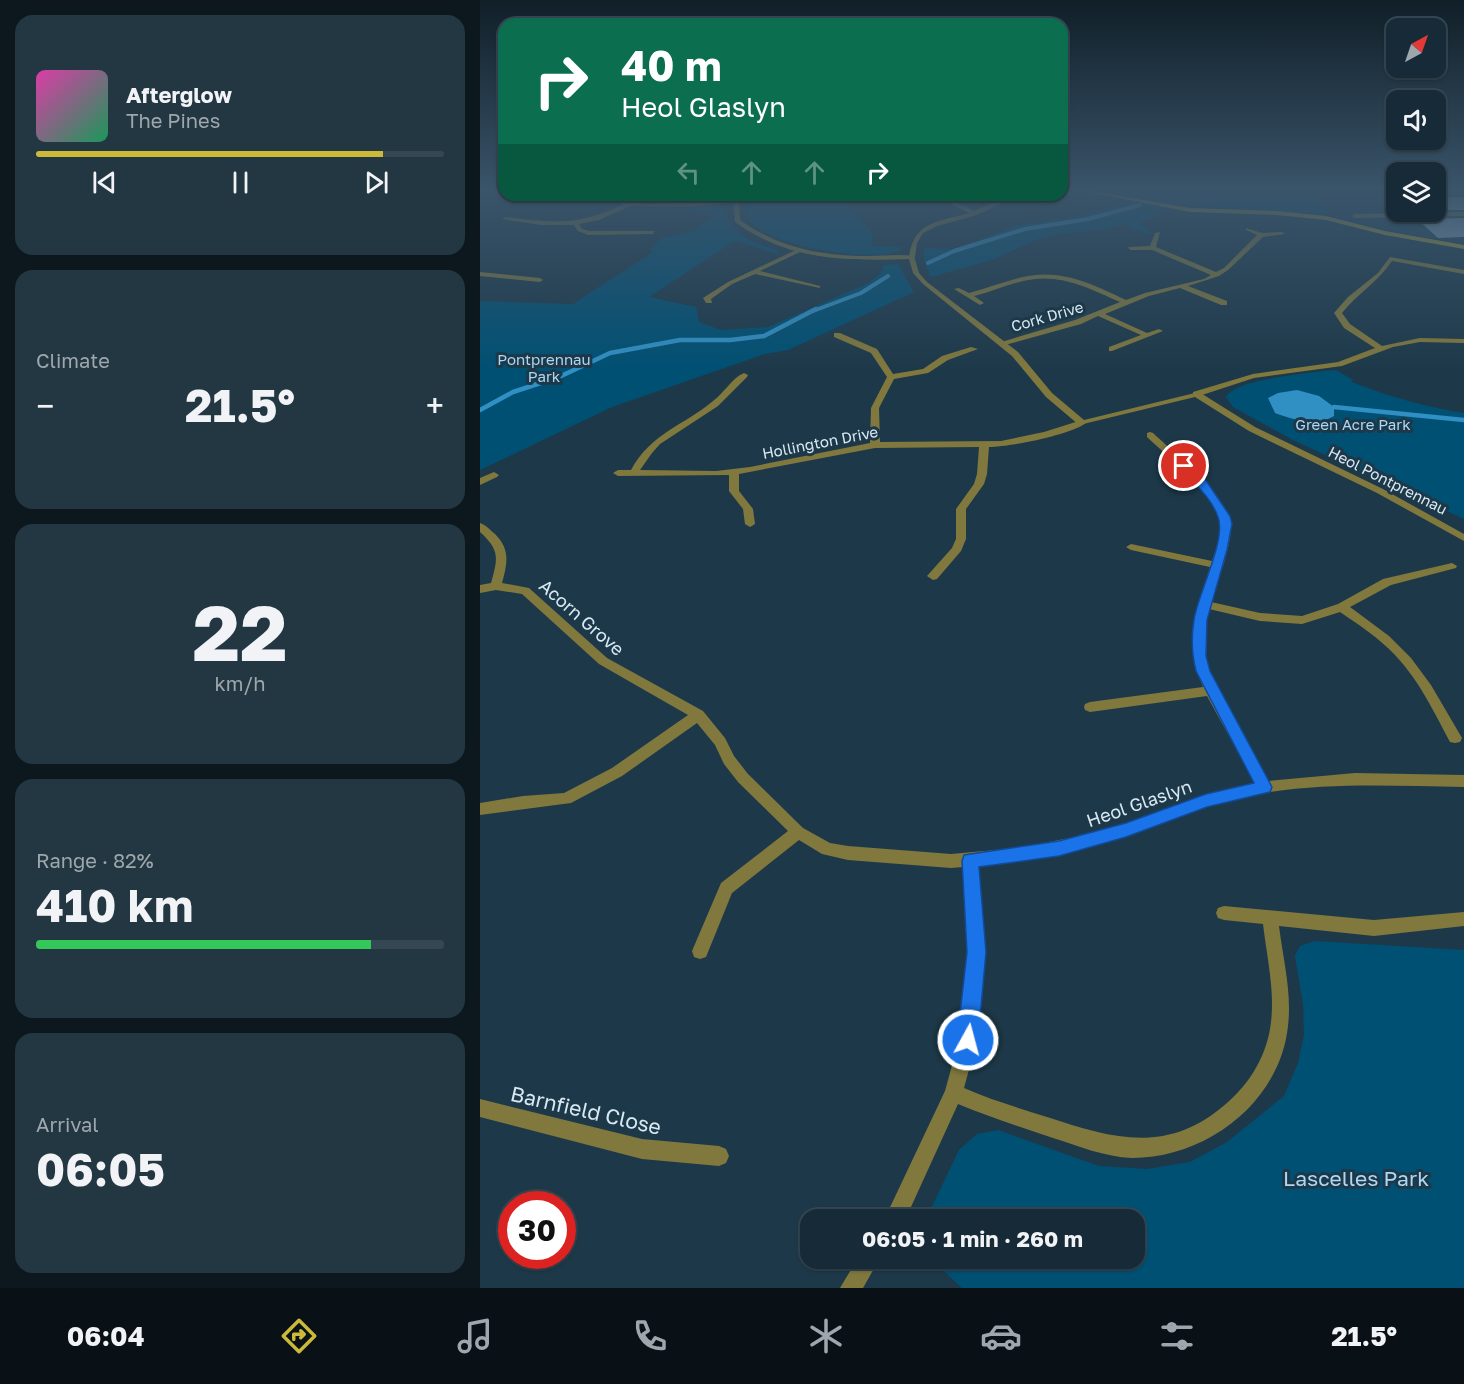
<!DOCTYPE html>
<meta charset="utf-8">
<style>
:root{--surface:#162b37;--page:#233742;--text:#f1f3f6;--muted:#9ea7ad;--line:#354752;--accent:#cdb938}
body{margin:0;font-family:"Golos Text",sans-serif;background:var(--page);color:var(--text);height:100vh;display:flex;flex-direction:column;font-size:22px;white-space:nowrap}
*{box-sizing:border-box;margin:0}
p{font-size:20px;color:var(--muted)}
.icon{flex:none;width:33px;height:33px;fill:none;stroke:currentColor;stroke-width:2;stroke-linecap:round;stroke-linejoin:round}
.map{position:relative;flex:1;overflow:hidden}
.details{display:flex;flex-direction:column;gap:15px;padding:15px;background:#0c181e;width:480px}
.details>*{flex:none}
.guide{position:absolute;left:18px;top:18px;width:570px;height:183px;border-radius:18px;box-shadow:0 2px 4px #0004,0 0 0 2px var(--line);background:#0b6e4f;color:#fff;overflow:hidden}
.needle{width:39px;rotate:40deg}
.controls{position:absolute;left:906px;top:18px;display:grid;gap:12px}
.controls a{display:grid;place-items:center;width:60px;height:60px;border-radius:12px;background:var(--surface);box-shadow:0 2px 4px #0004,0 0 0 2px var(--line);font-size:30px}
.speed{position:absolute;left:18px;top:1191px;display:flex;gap:12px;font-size:30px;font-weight:700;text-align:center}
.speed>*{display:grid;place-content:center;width:78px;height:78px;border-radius:50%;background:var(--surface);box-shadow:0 2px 4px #0004,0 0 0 2px var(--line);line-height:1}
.speed .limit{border:9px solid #d22;background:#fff;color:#111}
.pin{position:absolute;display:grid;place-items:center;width:51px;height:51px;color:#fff;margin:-26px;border:3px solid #fff;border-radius:50%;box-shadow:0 2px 6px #0007}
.me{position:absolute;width:66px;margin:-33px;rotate:7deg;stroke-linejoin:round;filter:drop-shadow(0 0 4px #0008)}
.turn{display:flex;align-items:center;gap:21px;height:126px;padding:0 24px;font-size:27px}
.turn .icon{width:78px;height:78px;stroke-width:2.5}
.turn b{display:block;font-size:42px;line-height:51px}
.lanes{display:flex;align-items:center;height:57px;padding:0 24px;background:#0003;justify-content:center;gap:30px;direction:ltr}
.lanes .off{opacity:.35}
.big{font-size:45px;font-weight:700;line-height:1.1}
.details .tile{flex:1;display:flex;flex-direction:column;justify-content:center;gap:9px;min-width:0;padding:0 21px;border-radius:18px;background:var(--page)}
.details .dial{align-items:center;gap:0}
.dial b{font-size:78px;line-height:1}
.song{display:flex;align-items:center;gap:18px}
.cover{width:72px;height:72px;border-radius:9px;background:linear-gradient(135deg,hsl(320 70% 55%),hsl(150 70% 35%))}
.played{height:6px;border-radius:3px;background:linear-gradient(90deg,var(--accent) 85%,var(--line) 85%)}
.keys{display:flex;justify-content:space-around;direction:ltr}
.heat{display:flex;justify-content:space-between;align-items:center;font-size:33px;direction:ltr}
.charge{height:9px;border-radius:4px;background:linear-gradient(90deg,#34c759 82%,var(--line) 0)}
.trip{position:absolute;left:320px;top:1209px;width:345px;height:60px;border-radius:18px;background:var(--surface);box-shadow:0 2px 4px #0004,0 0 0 2px var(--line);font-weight:700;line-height:60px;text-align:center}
.menu{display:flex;height:96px;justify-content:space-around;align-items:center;background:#091116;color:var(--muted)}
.menu .icon{width:42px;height:42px}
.menu .selected{color:var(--accent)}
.menu b{font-size:27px;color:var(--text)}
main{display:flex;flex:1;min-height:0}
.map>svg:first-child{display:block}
.built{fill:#1f4257}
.green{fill:#005074}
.water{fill:#3090c4}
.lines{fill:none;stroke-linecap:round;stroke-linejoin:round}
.stream-far1{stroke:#3090c4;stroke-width:4}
.stream{stroke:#3090c4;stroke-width:4.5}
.building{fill:#91afc4}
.minor{fill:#81783e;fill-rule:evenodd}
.tertiary{fill:#81783e;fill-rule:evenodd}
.secondary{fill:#ad9d38;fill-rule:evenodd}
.route{fill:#1a73e8;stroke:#114b97;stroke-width:1.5}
.labels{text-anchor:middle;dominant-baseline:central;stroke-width:6;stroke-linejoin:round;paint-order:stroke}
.far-street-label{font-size:15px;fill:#d9e9f4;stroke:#1d3949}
.far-park-label{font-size:15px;fill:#add7f3;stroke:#1d3949}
.street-label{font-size:18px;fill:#d9e9f4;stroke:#1d3949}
.near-street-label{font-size:21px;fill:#d9e9f4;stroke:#1d3949}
.near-park-label{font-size:21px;fill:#add7f3;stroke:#1d3949}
</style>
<main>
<section class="details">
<div class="tile">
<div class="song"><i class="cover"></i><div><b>Afterglow</b><p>The Pines</p></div></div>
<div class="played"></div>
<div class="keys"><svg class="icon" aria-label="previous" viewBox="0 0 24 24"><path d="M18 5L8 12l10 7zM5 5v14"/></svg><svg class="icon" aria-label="pause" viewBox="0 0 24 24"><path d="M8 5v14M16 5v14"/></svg><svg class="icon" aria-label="next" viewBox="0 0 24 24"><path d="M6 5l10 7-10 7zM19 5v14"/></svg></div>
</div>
<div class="tile"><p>Climate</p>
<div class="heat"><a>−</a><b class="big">21.5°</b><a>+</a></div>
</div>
<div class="tile dial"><b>22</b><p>km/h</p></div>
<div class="tile"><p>Range · 82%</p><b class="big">410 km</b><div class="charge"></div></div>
<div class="tile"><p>Arrival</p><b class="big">06:05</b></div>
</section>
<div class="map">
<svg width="984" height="1288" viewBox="0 0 984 1288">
<rect width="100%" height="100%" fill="#1d3949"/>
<path class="built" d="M826 191H916V212H956V192L984 193V244L905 230 844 215Z"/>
<path class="green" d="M615 191H916V194L837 193 849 214 687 204Z
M266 195H372L369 205 393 234 392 246 421 247V250C395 264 290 246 271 222 265 213 268 204 266 195Z
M649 201 691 209 659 223 670 229 669 235 643 224 626 229 573 235 555 240 515 259 451 277 444 261V248L475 249 537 225 598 216Z
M238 207 245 208C249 235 273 242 296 250L300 255 256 241 253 242 169 297 216 307 219 322 241 330 288 327 389 283 399 275 404 265 418 264 434 292 308 350 285 354 132 407 0 470V301L93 304 173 252 170 250 182 238 212 231 234 216 195 208Z
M856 370 873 380 871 382C909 396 944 407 984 413V519L813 440 753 407 746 397C755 379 835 372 856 370Z
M835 941 984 950V1288H482L451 1259 654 1258V1220L446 1219 479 1150 497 1134 518 1130 619 1166 667 1169 710 1162 747 1142 804 1096 818 1063 824 1035 823 1004 815 956 820 946Z"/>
<path class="water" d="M817 390 839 396 854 407V416C835 427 815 420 795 413L788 398 798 393Z"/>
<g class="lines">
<path class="stream-far1" d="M448 263 474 251 545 229 608 219 660 205
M333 311 381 293 408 276"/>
<path class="stream" d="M854 407 984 420
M0 410 33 392 79 377 130 353 200 340H250L284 336 336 309"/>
</g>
<path class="building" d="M956 197H984V210H956Z
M984 218V237L958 238 937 219Z"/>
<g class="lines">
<path class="minor" d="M121 195H129L149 202 169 204 256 200 259 202 207 207 150 206 119 220 99 224 102 229 109 231H175L173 234 108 235 98 231 94 225H61L22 219 25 217C74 223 99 226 144 204L134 202Z
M444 195C463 195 478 203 494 211L531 195H539L497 215 457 226 443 233 437 243 435 257 432 259 429 257C434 221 458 222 489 213L467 202Z
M539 195H547L568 203 563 204Z
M984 212V216L875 218 872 216 875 214Z
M766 228 782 233 802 232 805 234 783 237 748 270 739 276 708 286 747 301V305H741L700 288 669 296 625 314 667 333 679 329 683 331 632 351H629V347L661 335 618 316 601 324 525 345 518 343 595 320 640 302C609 288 578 272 543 281 526 285 511 292 494 296L504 303 500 305 474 289 479 288 489 293C507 288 525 281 543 277 580 268 613 284 646 300L665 293 724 279 731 275 672 250H651L648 248 649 247 670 246 675 233 680 232 676 247 736 272 744 268 777 235 766 230Z
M318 249 320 250V252L280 271 340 286V288L275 274 252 284 231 299 232 303H226L223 298 248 282Z
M910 257 984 270V274L912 261C898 282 877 294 862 313L870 324 902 346 940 338 984 339V343L940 342 913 347 862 366 774 378 719 396H713V392L773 374 858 362 895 348 864 328 854 313 868 297 898 273Z
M0 272 60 278 63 280 60 282 0 276Z
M354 333H360L397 349 413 374 443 369 462 356 491 347 498 349 468 360 448 373 414 379 399 408 400 442 521 441 564 432 602 420 606 423C590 435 530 447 509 447L507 474 504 484 486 509V539L481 551 457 579 453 580 447 576 472 548 476 539V509L494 484 497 474 499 447 395 448 259 474V491L273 509 275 524 270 527 265 524 263 509 249 491V475L138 476 133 473 138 470H151C171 433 203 426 233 401 244 393 252 378 264 373L268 375 267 377 238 406 180 444 172 453 160 470 236 471 270 467 390 443 391 408 407 377 391 353 354 337Z
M670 432 673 433C691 450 751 500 751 525 751 549 738 579 731 602L780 613 822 616 858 604 903 579 972 563 977 566 976 568 911 585 870 607 909 636 931 658 951 685 982 738 980 742 975 743 970 742C954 712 939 680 915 655 899 638 879 625 860 612L822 624 780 621 729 609C725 623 724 641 725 655 729 688 771 750 788 781L875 773 984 775V787C918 786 850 782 784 793 727 802 674 829 619 844 580 855 539 862 498 865L505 952 497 1040 484 1088C511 1100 539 1108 567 1117 634 1139 688 1155 747 1103 769 1084 785 1058 790 1029 796 995 787 958 783 924L744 920 738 918 736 913 738 908 744 906 894 920 984 912V926L894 936 799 926C803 959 812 992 808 1026 800 1102 727 1158 652 1158 625 1157 598 1146 573 1138 541 1127 509 1117 478 1104L425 1220H404L465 1091 479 1040 489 952 483 867 471 868 368 860 342 854 319 840 252 893 226 957 220 959 214 957 212 951 241 883 308 831 258 782 244 764 235 745 217 723 142 776 91 803 0 815V803L43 796 84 793 132 768 208 715 119 664 42 594 16 590 0 593V585L11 583C18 558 20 550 0 532V523C6 525 10 530 15 534 31 550 27 564 22 583L49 588 127 658 223 711 245 738 254 756 268 774 323 828 350 843 368 846 471 854 539 848 619 832 726 795 775 783 727 696 610 712 605 710 604 707 605 704 610 702 723 687C704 639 716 614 730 567L651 550 646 547 651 544 732 561C736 550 741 536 741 524 741 501 684 453 667 437V433Z
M14 472 19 475 17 477 0 485V478Z
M0 1099 162 1139 239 1146 246 1149 249 1156 246 1163 239 1166 162 1159 0 1117Z
M378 1258H400L383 1288H360Z"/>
<path class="tertiary" d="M253 195H259L260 220C299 248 341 256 388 256 403 256 419 254 434 256L439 273 447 282 538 352 572 393 604 420 719 392 775 427 903 489 984 534V541L897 493 769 431 715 397 599 425 566 397 532 356 443 284 433 273 429 259C365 261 309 261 255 222Z"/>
<path class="secondary" d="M602 191H612L710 208 797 211 846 216 905 231 984 245V249L905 235 846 220 797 215 710 212Z"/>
</g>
<linearGradient id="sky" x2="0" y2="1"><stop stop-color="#101f28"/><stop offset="0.51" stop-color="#3a546a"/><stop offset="1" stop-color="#3a546a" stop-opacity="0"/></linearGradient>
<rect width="984" height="371" fill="url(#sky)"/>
<path class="route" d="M704 463 725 479 750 516 752 524 747 550 727 620 726 656 730 671 792 787 790 792 727 807 646 837 579 856 499 867 506 952 498 1040 495 1047 488 1050 480 1047 477 1040 487 952 482 861 484 855 579 841 646 823 726 794 774 783 716 671C712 655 711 637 714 620 717 596 747 539 738 517 731 496 712 482 698 466Z"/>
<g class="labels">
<g class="far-street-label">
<text transform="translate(567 316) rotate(-16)">Cork Drive</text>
<text transform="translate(340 442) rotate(-11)">Hollington Drive</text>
<text transform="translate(908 480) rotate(27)">Heol Pontprennau</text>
</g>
<g class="far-park-label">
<text x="64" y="359">Pontprennau<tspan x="64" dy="17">Park</tspan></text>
<text x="873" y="424">Green Acre Park</text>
</g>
<g class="street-label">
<text transform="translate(102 617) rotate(41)">Acorn Grove</text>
<text transform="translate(659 803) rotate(-19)">Heol Glaslyn</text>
</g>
<g class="near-street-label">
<text transform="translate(106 1110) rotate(13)">Barnfield Close</text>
</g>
<g class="near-park-label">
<text x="876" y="1178">Lascelles Park</text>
</g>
</g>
</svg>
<div class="controls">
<a><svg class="needle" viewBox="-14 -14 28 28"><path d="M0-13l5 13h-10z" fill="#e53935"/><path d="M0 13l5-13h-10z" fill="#9ea7ad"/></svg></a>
<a><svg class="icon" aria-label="sound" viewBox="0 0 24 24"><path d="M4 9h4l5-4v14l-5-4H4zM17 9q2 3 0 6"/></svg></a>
<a><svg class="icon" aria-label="layers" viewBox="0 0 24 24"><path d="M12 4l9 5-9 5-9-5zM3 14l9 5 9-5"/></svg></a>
</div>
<div class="speed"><div class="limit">30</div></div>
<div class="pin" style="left:704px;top:466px;background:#d93025"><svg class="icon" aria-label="arrive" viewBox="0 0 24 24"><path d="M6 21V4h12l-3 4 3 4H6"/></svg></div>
<svg class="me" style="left:488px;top:1040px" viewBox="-20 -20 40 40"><circle r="17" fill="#1a73e8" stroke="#fff" stroke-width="3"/><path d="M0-11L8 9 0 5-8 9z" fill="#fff"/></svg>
<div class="trip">06:05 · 1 min · 260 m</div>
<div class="guide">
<div class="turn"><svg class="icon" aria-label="right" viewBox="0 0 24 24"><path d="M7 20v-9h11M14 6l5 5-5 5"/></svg><div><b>40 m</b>Heol Glaslyn</div></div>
<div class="lanes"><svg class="icon off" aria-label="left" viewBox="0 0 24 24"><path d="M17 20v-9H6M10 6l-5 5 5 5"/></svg><svg class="icon off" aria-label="ahead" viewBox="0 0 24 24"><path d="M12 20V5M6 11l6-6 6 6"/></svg><svg class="icon off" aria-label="ahead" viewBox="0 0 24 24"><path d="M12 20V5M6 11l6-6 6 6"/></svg><svg class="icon" aria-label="right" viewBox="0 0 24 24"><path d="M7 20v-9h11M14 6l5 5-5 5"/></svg></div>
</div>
</div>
</main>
<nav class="menu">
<b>06:04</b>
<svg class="icon selected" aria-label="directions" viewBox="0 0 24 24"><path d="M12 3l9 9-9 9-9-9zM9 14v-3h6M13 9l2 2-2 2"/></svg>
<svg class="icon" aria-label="music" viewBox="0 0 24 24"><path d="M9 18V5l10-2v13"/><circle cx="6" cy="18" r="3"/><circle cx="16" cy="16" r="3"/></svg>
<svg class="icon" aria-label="phone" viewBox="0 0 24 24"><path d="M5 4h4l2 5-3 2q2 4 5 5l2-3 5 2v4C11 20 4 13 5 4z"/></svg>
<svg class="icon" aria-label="climate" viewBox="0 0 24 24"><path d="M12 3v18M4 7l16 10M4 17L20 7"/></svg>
<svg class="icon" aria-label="car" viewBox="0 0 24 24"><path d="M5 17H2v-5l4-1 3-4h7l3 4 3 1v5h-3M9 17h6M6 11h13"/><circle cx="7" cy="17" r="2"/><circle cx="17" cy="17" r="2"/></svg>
<svg class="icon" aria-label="filters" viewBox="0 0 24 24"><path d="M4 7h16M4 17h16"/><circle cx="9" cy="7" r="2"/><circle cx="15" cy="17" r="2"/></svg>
<b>21.5°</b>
</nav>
